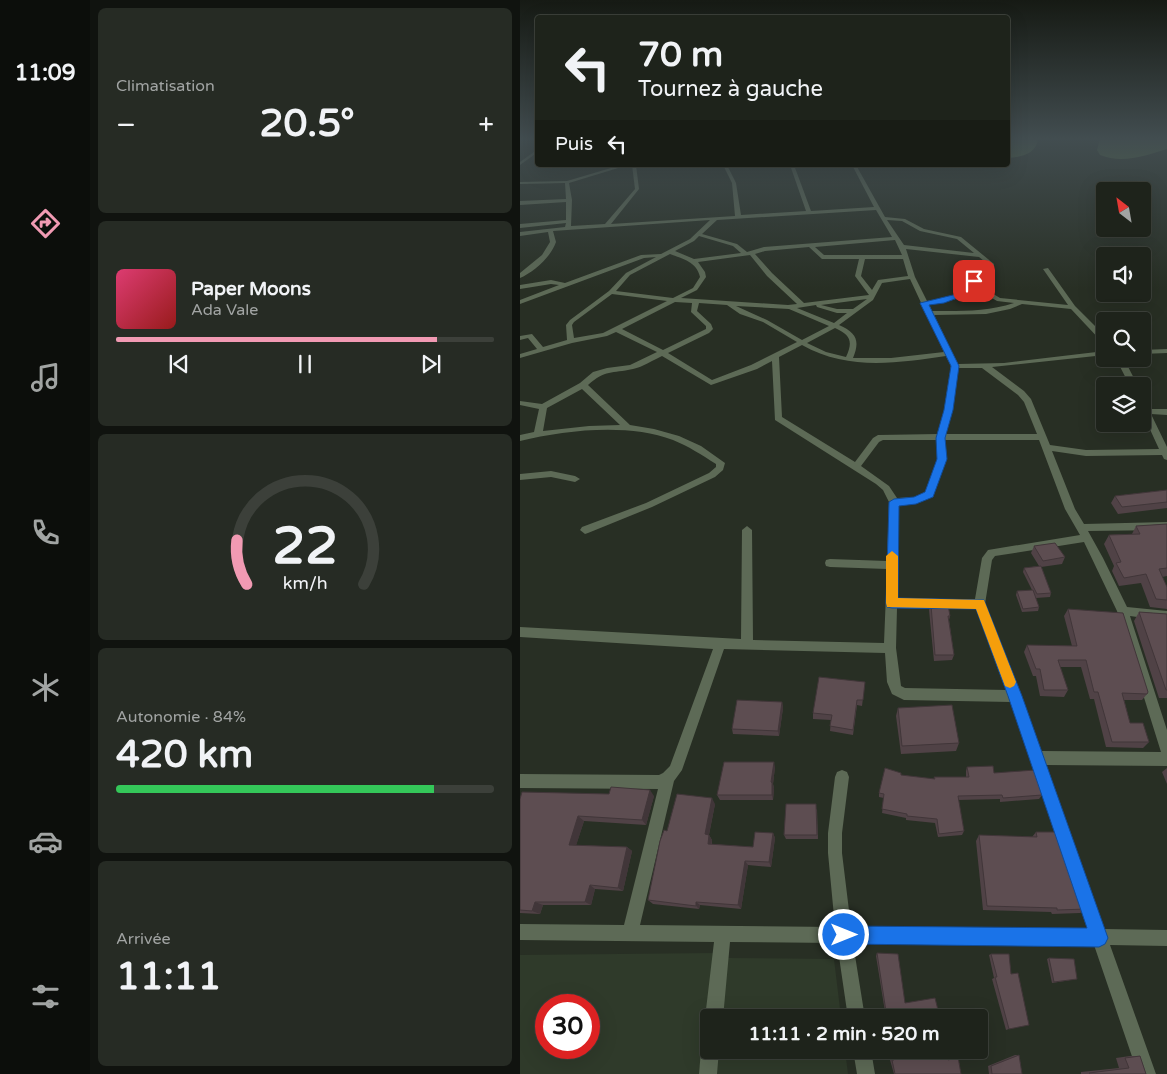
<!DOCTYPE html>
<html lang="fr">
<meta charset="utf-8">
<style>
:root{--surface:#1e231b;--page:#262b24;--text:#f1f3f6;--muted:#a1a4a3;--line:#3c403a;--accent:#f19ab3}
body{margin:0;font-family:"Varela Round",sans-serif;background:var(--page);color:var(--text);height:100vh;display:flex;flex-direction:column;font-size:19px;white-space:nowrap}
*{box-sizing:border-box;margin:0}
p{font-size:16px;color:var(--muted)}
.icon{flex:none;width:28px;height:28px;fill:none;stroke:currentColor;stroke-width:2;stroke-linecap:round;stroke-linejoin:round}
.map{position:relative;flex:1;overflow:hidden}
.details{display:flex;flex-direction:column;gap:8px;padding:8px;background:#10130f;width:430px}
.details>*{flex:none}
.top-card{position:absolute;left:15px;top:15px;width:475px;height:152px;border-radius:5px;box-shadow:0 5px 20px #0002,0 0 0 1px var(--line);background:#1e231b;color:var(--text);overflow:hidden}
.needle{width:32px;rotate:329deg}
.fabs{position:absolute;left:576px;top:182px;display:grid;gap:10px}
.fabs a{display:grid;place-items:center;width:55px;height:55px;border-radius:5px;background:var(--surface);box-shadow:0 5px 20px #0002,0 0 0 1px var(--line);font-size:25px}
.speed{position:absolute;left:15px;top:994px;display:flex;gap:10px;font-size:25px;font-weight:700;text-align:center}
.speed>*{display:grid;place-content:center;width:65px;height:65px;border-radius:50%;background:var(--surface);box-shadow:0 5px 20px #0002,0 0 0 1px var(--line);line-height:1}
.speed .limit{border:8px solid #d22;background:#fff;color:#111}
.pin{position:absolute;display:grid;place-items:center;width:42px;height:42px;color:#fff;margin:-21px;border-radius:10px;box-shadow:0 2px 8px #0006}
.me{position:absolute;width:55px;margin:-28px;rotate:90deg;stroke-linejoin:round;filter:drop-shadow(0 0 4px #0008)}
.turn{display:flex;align-items:center;gap:18px;height:105px;padding:0 20px;font-size:22px}
.turn .icon{width:65px;height:65px;stroke-width:2.5}
.turn b{display:block;font-size:35px;line-height:42px}
.then{display:flex;align-items:center;height:48px;padding:0 20px;background:#0003;gap:10px;font-size:19px}
.big{font-size:38px;font-weight:700;line-height:1.1}
.details .widget{flex:1;display:flex;flex-direction:column;justify-content:center;gap:8px;min-width:0;padding:0 18px;border-radius:8px;background:var(--page)}
.details .dial{align-items:center;gap:0}
.dial svg{height:130px;overflow:visible;fill:none;stroke:var(--line);stroke-width:7;stroke-linecap:round;text-anchor:middle}
.dial text{fill:var(--text);stroke:none}
.song{display:flex;align-items:center;gap:15px}
.cover{width:60px;height:60px;border-radius:8px;background:linear-gradient(135deg,hsl(340 70% 55%),hsl(0 70% 35%))}
.played{height:5px;border-radius:2px;background:linear-gradient(90deg,var(--accent) 85%,var(--line) 85%)}
.keys{display:flex;justify-content:space-around;direction:ltr}
.heat{display:flex;justify-content:space-between;align-items:center;font-size:28px;direction:ltr}
.charge{height:8px;border-radius:4px;background:linear-gradient(90deg,#34c759 84%,var(--line) 0)}
.trip{position:absolute;left:180px;top:1009px;width:288px;height:50px;border-radius:5px;background:var(--surface);box-shadow:0 5px 20px #0002,0 0 0 1px var(--line);font-weight:700;line-height:50px;text-align:center}
main{display:flex;flex:1;min-height:0}
.tabs{display:flex;flex-direction:column;width:90px;justify-content:space-around;align-items:center;background:#0c0e0b;color:var(--muted)}
.tabs .icon{width:35px;height:35px}
.tabs .active{color:var(--accent)}
.tabs b{font-size:22px;color:var(--text)}
.map>svg:first-child{display:block}
.built{fill:#2f3a2a;fill-rule:evenodd}
.water{fill:#587747}
.lines{fill:none;stroke-linecap:round;stroke-linejoin:round}
.minor{fill:#5d6a56;fill-rule:evenodd}
.wall{fill:#504246}
.shaded-wall{fill:#413639}
.building{fill:#5d4d51;stroke:#413639}
.route{fill:#1a73e8;stroke:#114b97}
.slow{fill:#f59e0b}
</style>
<main>
<nav class="tabs">
<b>11:09</b>
<svg class="icon active" aria-label="directions" viewBox="0 0 24 24"><path d="M12 3l9 9-9 9-9-9zM9 14v-3h6M13 9l2 2-2 2"/></svg>
<svg class="icon" aria-label="music" viewBox="0 0 24 24"><path d="M9 18V5l10-2v13"/><circle cx="6" cy="18" r="3"/><circle cx="16" cy="16" r="3"/></svg>
<svg class="icon" aria-label="phone" viewBox="0 0 24 24"><path d="M5 4h4l2 5-3 2q2 4 5 5l2-3 5 2v4C11 20 4 13 5 4z"/></svg>
<svg class="icon" aria-label="climate" viewBox="0 0 24 24"><path d="M12 3v18M4 7l16 10M4 17L20 7"/></svg>
<svg class="icon" aria-label="car" viewBox="0 0 24 24"><path d="M5 17H2v-5l4-1 3-4h7l3 4 3 1v5h-3M9 17h6M6 11h13"/><circle cx="7" cy="17" r="2"/><circle cx="17" cy="17" r="2"/></svg>
<svg class="icon" aria-label="filters" viewBox="0 0 24 24"><path d="M4 7h16M4 17h16"/><circle cx="9" cy="7" r="2"/><circle cx="15" cy="17" r="2"/></svg>
</nav>
<section class="details">
<div class="widget"><p>Climatisation</p>
<div class="heat"><a>−</a><b class="big">20.5°</b><a>+</a></div>
</div>
<div class="widget">
<div class="song"><i class="cover"></i><div><b>Paper Moons</b><p>Ada Vale</p></div></div>
<div class="played"></div>
<div class="keys"><svg class="icon" aria-label="previous" viewBox="0 0 24 24"><path d="M18 5L8 12l10 7zM5 5v14"/></svg><svg class="icon" aria-label="pause" viewBox="0 0 24 24"><path d="M8 5v14M16 5v14"/></svg><svg class="icon" aria-label="next" viewBox="0 0 24 24"><path d="M6 5l10 7-10 7zM19 5v14"/></svg></div>
</div>
<div class="widget dial"><svg viewBox="0 0 100 80">
<path d="M14 69A42 42 0 1 1 86 69"/>
<path d="M14 69A42 42 0 0 1 8 42" stroke="#f19ab3"/>
<text x="50" y="56" font-size="32" font-weight="700">22</text>
<text x="50" y="72" font-size="11">km/h</text>
</svg></div>
<div class="widget"><p>Autonomie · 84%</p><b class="big">420 km</b><div class="charge"></div></div>
<div class="widget"><p>Arrivée</p><b class="big">11:11</b></div>
</section>
<div class="map">
<svg width="647" height="1074" viewBox="0 0 647 1074">
<rect width="100%" height="100%" fill="#282f24"/>
<path class="built" d="M195 953 179 1074H0V955ZM26 1005H69V1048H26Z
M207 958 314 959 321 1017 201 1018Z
M199 1050H325L328 1074H196Z"/>
<path class="water" d="M488 139H518C516 154 502 157 488 158Z
M580 139H647V149C625 156 602 164 580 155L577 150Z"/>
<g class="lines">
<path class="minor" d="M18 149V152L0 165V162Z
M101 165H108L49 183 52 200 51 226 85 224 115 189 112 165H116L119 189 91 224 215 216 212 183 203 165H207L216 183 221 215 286 211 270 165H274L291 211 354 207 332 165H336L365 217 385 219 404 229 441 237 474 264 473 270 455 283 480 298 548 305 523 269 528 268 555 306 585 336V342H582L551 309 502 304 490 309 466 314 414 315 438 364 484 363 585 351V355L472 367 504 391 511 399 530 445 566 450 639 449 622 412V400H625L629 409H647V415L631 414 647 447V460L644 459 642 455 566 456 532 451 555 509 564 524 647 522V530L568 531 583 558 607 607 647 611V621L610 616 647 730V766L526 765 584 929 647 930V946L590 945 636 1074H618L574 945 333 943 345 1018H328L317 943 210 942 203 1018H189V1024L185 1018 194 942 0 940V924L104 925 138 789 0 788V774L139 775 143 773 150 766 193 649 0 637V627L221 639 222 530 227 526 232 530 233 640 364 643 367 569 310 567 306 566 305 563 306 560 310 559 367 561 369 502 363 490 356 484 255 420 252 361 237 369 191 385 142 356C133 360 123 367 113 369 91 374 86 369 68 385L110 425 134 429 159 436 181 446 205 463 203 470 195 477 132 507 68 533 65 534 60 530 62 527 126 503 189 473 196 467V464C182 455 168 446 153 440 108 423 46 430 0 441V435L14 432 19 409 0 405V401L22 404 60 383 73 372 87 368 110 365 137 352 96 332 87 336 52 343 0 358V354L17 349 8 338 0 340V336L12 334 23 347 47 340 46 325 50 320 89 291 106 273 136 257 124 258 0 304V300L39 285 31 284 0 289V285L31 280 45 283 121 255 141 254 170 239 190 220 33 231 36 242C31 257 14 272 0 278V273L22 255 30 242 28 232 0 236V232L45 227 46 223 0 228V224L46 220V202L0 205V201L46 199 45 183 0 184V182L47 181ZM356 210 372 237 244 247 227 252 217 244 182 234 197 220ZM367 220 382 221 400 231 437 239 454 253 384 245ZM179 236 213 246 221 253 174 259 155 251 174 241ZM375 240 382 255H304L295 247ZM289 247 302 259H339L335 276 349 295 284 303 252 273 235 254 245 251ZM386 249 459 257 469 265 468 268 450 281 449 287C437 297 422 299 407 301L395 277ZM150 254C163 259 177 262 180 277L173 288 153 298 96 291 110 275ZM230 255 247 276 277 304 268 305 161 298 177 290 186 277 185 272 178 262ZM345 259H383L388 276 358 280 352 290 341 276ZM390 279 424 352 371 358H333C340 341 337 333 319 325L353 300 362 283ZM455 288 477 301 494 303C467 312 440 311 412 311L409 304C425 302 443 300 455 288ZM92 294 147 301 83 333 54 338 52 325 54 322ZM347 299 333 309H317L301 305ZM155 302 172 303 171 312 186 326V329L143 350 102 329ZM179 303 207 305 220 314 243 322 277 342 231 365 192 380 148 353 189 333 193 329 191 324 177 311ZM296 305 297 307 317 313H327L314 323 277 308ZM216 306 269 309 309 326 282 340 247 320ZM315 328C331 335 333 342 326 357L306 352 287 343ZM282 345C328 371 377 363 426 356L431 366 424 410 418 434 358 435 353 438 335 462 262 417 259 357ZM438 368H462L498 395 504 402 517 434H426L432 410ZM62 389 100 425 69 426 23 431 27 408ZM363 440H417L418 459 405 492 395 497 377 498 369 486 341 466 359 442ZM425 440H519L545 509 560 535 468 550 462 558 455 599H377L379 505 396 503 412 496 426 459ZM564 542 597 611 641 752 521 751 465 604 472 560 475 556ZM377 608 456 609 487 690 385 688 381 686 376 648ZM204 649 365 653 367 682 372 694 384 700 491 702 569 929 331 927 322 853V833L329 777 327 772 322 770 317 772 315 777 308 833V853L315 927 120 925 154 781 162 770Z
M647 349V353L622 354V350Z
M596 359H604L618 386H610Z
M31 471 55 476 60 479 55 482 31 477 0 480V474Z
M189 1042V1050H199L197 1074H179L181 1050 184 1044Z
M333 1050H351L355 1074H337Z"/>
</g>
<path class="wall" d="M647 490V508L598 514 591 503 595 496Z
M647 524V576L642 577 647 587V609L630 607 621 583 599 586 592 571 594 566 584 544 589 535 612 534 616 526Z
M514 546 545 557 542 564 521 567 531 593 530 597 516 598 519 607 518 611 502 612 496 595 497 591 512 590 503 572 504 568 519 566 511 553Z
M411 605 430 616 429 620 434 655 432 660 414 661 409 610Z
M548 609 627 694 622 700H604L610 723 629 742 623 748 586 747 574 699H570L561 667H540L548 690 544 697 520 696 516 676H513L504 652 507 645 552 646 544 616Z
M619 612 647 614V698H639L614 621Z
M345 682 342 706 337 705 333 735 310 731 311 720 293 719V713Z
M262 702 263 708 259 736 213 734 212 729Z
M378 708 439 743 436 751 381 754 376 716Z
M255 767 253 784 254 788 253 800H200L197 795Z
M447 767 474 773 522 795 519 799 480 802V799L438 800 444 831 442 835 418 837 415 823 386 820V818L362 813 364 798 359 797V793L381 775 414 779V777H446V771Z
M647 768V784L642 772Z
M134 796 126 825 64 821 56 845 107 847 112 851 103 891 75 889 71 905H23L20 914 0 913V799Z
M195 804 189 835 192 840V844L233 847 253 833 255 838 251 867 228 865 221 909 180 905 179 909 133 904 128 900 147 831Z
M297 809 298 839H266L264 835Z
M516 832 554 885 567 909 560 913 532 914 531 912 463 910 456 841 459 835 512 837Z
M357 953 385 1003 420 1018H366L356 956Z
M471 954H489V1029L486 1030 472 979 474 978 469 955Z
M529 958 557 979 532 983 527 959Z
M371 1050H428V1059L435 1057H438L441 1074H374L370 1060 373 1059Z
M495 1055H499L502 1074H469L468 1066Z
M610 1056H620L626 1074H561V1072L599 1068 596 1058Z"/>
<path class="shaded-wall" d="M262 702 263 708 259 736 258 731Z
M254 762 255 767 253 784 254 788 253 800 252 795 251 782Z
M130 790 134 796 126 825 122 820Z
M192 798 195 804 188 839 185 834Z
M58 816 64 821 55 849 49 845Z
M253 833 255 838 251 867 249 862Z
M189 835 192 840 191 848 188 844Z
M107 847 112 851 103 891 98 888Z
M225 861 228 865 221 909 218 905Z
M70 885 75 889 71 905 65 902Z
M15 902 23 905 20 914 12 911Z
M176 902 180 905 179 909 176 906Z"/>
<path class="building" d="M647 490V502L602 507 595 496Z
M647 524V568L639 569 647 587V600L636 599 626 574 604 578 596 563 601 562 589 535 620 534 616 526Z
M535 543 545 557 523 561 514 546Z
M521 566 531 593 517 594 504 568Z
M513 590 519 607 503 609 497 591Z
M411 605H428L430 616H428L434 655H415Z
M548 609 603 613 628 692 627 694 602 693 610 723H623L629 742H592L578 692H574L566 660H538L548 690H524L520 669H516L507 645 557 646Z
M619 612 647 614V690H646Z
M299 677 345 682 343 700H337L333 730 310 726 312 715 293 713Z
M217 700 262 702 258 731 212 729Z
M432 705 439 743 382 746 378 708Z
M204 762H254L251 782 252 783V795H197Z
M473 766 474 773 515 770 522 795 483 798 482 795 438 796 444 831 419 834 417 819 387 816V814L362 809 364 794 359 793 365 768 381 773V775L415 779 414 777H449L447 767Z
M91 787 130 790 122 820 58 816 49 845 107 847 98 888 70 885 65 902H15L12 911 0 910V799L2 792 89 794Z
M157 794 192 798 185 834 189 835 188 844 233 847 235 832 253 833 249 862 225 861 218 905 176 902V906L128 900 140 841 144 830 147 831Z
M266 804H296L297 835H264Z
M516 832H541L554 885H559L567 909 537 910V908L467 906 459 835 517 837Z
M357 953 378 954 385 1003 415 998 420 1018H367Z
M471 954H489L491 974 498 973 509 1025 489 1029 475 977H477Z
M529 958 554 959 557 979 534 982Z
M373 1050H428V1060L438 1057 441 1074H375L372 1060H374Z
M499 1055 502 1074H472L471 1066Z
M620 1056 626 1074H570L569 1073 609 1068 605 1058Z"/>
<linearGradient id="sky" x2="0" y2="1"><stop stop-color="#161a14"/><stop offset="0.48" stop-color="#424d50"/><stop offset="1" stop-color="#424d50" stop-opacity="0"/></linearGradient>
<rect width="647" height="289" fill="url(#sky)"/>
<path class="route" d="M452 279 458 281 451 293 424 303 409 305 439 366 433 410 425 438 427 459 413 497 396 504 379 506 378 598 464 600 502 696 588 938 585 944 579 947 324 944 317 941 315 935 317 928 324 926 567 928 488 696 456 609 372 608 367 607 366 603 369 502 374 499 394 497 405 492 417 459 416 438 424 410 431 366 400 303 437 294 446 290Z"/>
<path class="slow" d="M372 551 378 556V598L464 600 496 682 494 686 490 688 485 686 456 609 367 607 366 603V556Z"/>
</svg>
<div class="fabs">
<a><svg class="needle" viewBox="-14 -14 28 28"><path d="M0-13l5 13h-10z" fill="#e53935"/><path d="M0 13l5-13h-10z" fill="#a1a4a3"/></svg></a>
<a><svg class="icon" aria-label="sound" viewBox="0 0 24 24"><path d="M4 9h4l5-4v14l-5-4H4zM17 9q2 3 0 6"/></svg></a>
<a><svg class="icon" aria-label="search" viewBox="0 0 24 24"><circle cx="10" cy="10" r="6"/><path d="M15 15l6 6"/></svg></a>
<a><svg class="icon" aria-label="layers" viewBox="0 0 24 24"><path d="M12 4l9 5-9 5-9-5zM3 14l9 5 9-5"/></svg></a>
</div>
<div class="speed"><div class="limit">30</div></div>
<div class="pin" style="left:454px;top:281px;background:#d93025"><svg class="icon" aria-label="arrive" viewBox="0 0 24 24"><path d="M6 21V4h12l-3 4 3 4H6"/></svg></div>
<svg class="me" style="left:324px;top:935px" viewBox="-20 -20 40 40"><circle r="17" fill="#1a73e8" stroke="#fff" stroke-width="3"/><path d="M0-11L8 9 0 5-8 9z" fill="#fff"/></svg>
<div class="trip">11:11 · 2 min · 520 m</div>
<div class="top-card">
<div class="turn"><svg class="icon" aria-label="left" viewBox="0 0 24 24"><path d="M17 20v-9H6M10 6l-5 5 5 5"/></svg><div><b>70 m</b>Tournez à gauche</div></div>
<div class="then">Puis<svg class="icon" aria-label="left" viewBox="0 0 24 24"><path d="M17 20v-9H6M10 6l-5 5 5 5"/></svg></div>
</div>
</div>
</main>
